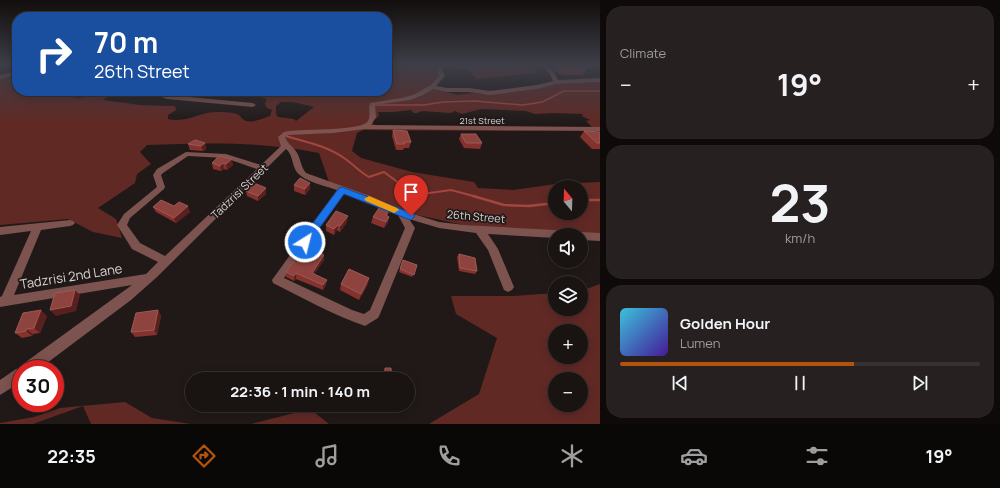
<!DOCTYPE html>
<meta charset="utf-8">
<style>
:root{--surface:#191312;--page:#262020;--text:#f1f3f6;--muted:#9f9e9f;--line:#373232;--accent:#b45309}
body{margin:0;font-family:Manrope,sans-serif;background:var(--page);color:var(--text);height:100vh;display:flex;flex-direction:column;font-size:15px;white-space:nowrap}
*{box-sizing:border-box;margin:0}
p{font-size:13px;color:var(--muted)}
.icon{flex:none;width:22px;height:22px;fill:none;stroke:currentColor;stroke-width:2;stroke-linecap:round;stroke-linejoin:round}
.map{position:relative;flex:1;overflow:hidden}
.details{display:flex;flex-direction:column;gap:6px;padding:6px;background:#0e0a0a;width:400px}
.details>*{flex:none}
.hud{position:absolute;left:12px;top:12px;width:380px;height:84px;border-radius:16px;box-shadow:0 2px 10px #0003,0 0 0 1px var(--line);background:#1a4fa0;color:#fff;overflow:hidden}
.needle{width:26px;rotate:341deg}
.buttons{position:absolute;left:548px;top:180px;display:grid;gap:8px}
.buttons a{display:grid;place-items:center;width:40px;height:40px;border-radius:50%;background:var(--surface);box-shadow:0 2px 10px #0003,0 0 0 1px var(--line);font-size:20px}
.speed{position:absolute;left:12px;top:360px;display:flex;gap:8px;font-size:20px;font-weight:700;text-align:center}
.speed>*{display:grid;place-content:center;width:52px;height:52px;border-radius:50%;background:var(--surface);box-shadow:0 2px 10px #0003,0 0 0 1px var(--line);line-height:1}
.speed .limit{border:6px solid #d22;background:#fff;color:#111}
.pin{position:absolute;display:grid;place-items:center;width:34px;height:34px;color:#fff;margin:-41px -17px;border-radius:50% 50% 50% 0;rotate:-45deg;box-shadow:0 0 4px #0007}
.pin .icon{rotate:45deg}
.me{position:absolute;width:44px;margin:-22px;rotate:36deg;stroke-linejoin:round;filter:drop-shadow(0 0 3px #0008)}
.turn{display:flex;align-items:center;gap:14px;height:84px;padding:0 16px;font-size:18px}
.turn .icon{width:52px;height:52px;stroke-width:2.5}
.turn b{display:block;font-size:28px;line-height:34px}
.big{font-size:30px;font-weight:700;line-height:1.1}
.details .tile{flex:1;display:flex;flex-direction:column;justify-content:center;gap:6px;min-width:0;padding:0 14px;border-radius:16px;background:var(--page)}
.details .dial{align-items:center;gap:0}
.dial b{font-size:52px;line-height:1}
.song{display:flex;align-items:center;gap:12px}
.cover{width:48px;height:48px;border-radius:6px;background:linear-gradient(135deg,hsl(190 70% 55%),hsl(260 70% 35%))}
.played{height:4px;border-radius:2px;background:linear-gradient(90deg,var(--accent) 65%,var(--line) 65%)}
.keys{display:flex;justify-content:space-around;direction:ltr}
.heat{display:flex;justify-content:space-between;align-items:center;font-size:22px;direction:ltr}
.trip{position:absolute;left:185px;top:372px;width:230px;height:40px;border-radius:20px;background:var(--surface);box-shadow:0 2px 10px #0003,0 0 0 1px var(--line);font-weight:700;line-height:40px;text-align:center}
.tab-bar{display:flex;height:64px;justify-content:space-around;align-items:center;background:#0a0807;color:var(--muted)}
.tab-bar .icon{width:28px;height:28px}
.tab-bar .active{color:var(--accent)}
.tab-bar b{font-size:18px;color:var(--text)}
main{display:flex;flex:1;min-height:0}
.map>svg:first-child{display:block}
.green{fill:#612924;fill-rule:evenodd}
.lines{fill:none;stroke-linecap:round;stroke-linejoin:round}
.stream-far2{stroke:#a3463e;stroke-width:1.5}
.stream-far1{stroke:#a3463e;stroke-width:2}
.stream{stroke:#a3463e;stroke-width:2.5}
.minor{fill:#7c534e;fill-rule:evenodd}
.wall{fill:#85312d}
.shaded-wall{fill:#59201d}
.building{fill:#8e433f;stroke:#9a5a56}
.route{fill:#1a73e8;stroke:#114b97}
.slow{fill:#f59e0b}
.labels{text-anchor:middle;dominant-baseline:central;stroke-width:3.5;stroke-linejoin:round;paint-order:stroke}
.far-street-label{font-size:9px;fill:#dad5d4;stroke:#211918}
.street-label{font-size:11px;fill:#dad5d4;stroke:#211918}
.near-street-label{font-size:13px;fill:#dad5d4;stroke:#211918}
</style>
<main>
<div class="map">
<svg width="600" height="424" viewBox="0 0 600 424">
<rect width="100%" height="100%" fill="#211918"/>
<path class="green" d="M387 65H538L535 73 477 79 467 69 443 68V76L433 89 458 95 473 93 485 94 517 92 539 88 555 84 600 82V130L513 131 363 130 357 133 352 151 361 158 412 172 474 182 478 188 513 190 556 184 600 182V236L464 225 408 213 329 182 319 153C260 141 206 143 147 145L140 152 151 164 137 174 135 183 98 208 116 219 122 238 93 232 68 219 0 225V79L17 74V91H55L72 97 80 98 99 91H142V96L111 95 103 100 140 105 175 106 176 110 168 115V119C189 123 198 112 217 112 223 112 234 112 239 115 241 117 243 120 246 121 254 123 263 118 270 116L272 110 266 107 265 103 267 100C258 93 245 96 235 91H294L327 97 335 91H387ZM281 102H293L314 107 296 121 294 119 278 117 276 114V106ZM481 109 526 111 535 114 554 113 583 114 582 116 590 120 586 121 592 127 591 128 377 126 373 124V121L379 116 378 112H393L411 110 414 113H417L422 111 450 113 455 111 462 114ZM555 187H581V213H555Z
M600 284V424H429L479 394 497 338 456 314 451 296H514L555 293V309H581V291ZM555 331H581V357H555ZM555 379H581V405H555Z
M125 402 152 418 191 424H91L83 406 33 424H0V423L34 417 60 408Z
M310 409 329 424H251Z"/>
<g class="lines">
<path class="stream-far2" d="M375 105H424L443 102 475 101 523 105 542 102 564 91H600"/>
<path class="stream-far1" d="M286 136C306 142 327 146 344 158 353 164 360 172 369 177L384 172 415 195 451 190 477 197"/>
<path class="stream" d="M473 196 504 205 529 206 555 203
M581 200H600"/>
<path class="minor" d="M437 65H441L445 76 436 86 447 88H469L490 91 537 85 553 81 550 74 541 65H546L554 72 558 80 600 78V82L556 84 537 89 490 95 469 92H447L433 89 423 95 410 100 375 105 376 117 371 125 600 127V131L365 129 333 133 288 135 285 137C288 144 291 145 295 150 301 157 300 166 306 173L370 196 404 211 439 222 465 225 573 231 577 234 581 232 600 233V241L581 240V235H555V238L488 234 498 249 514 287 512 290 508 292 504 290 488 250 476 233 439 228 409 219 415 228 380 314 378 318 365 326C333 315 303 298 273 283L272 280 337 190C326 186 300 181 295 169 292 162 292 154 286 149L157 277 131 300 39 369H21V382L0 395V380L16 369 22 368 23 364 132 285 0 307V297L2 296 31 231 0 235V227L70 220 73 221 75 223 73 225 70 226 41 230 14 295 146 274 158 262 132 249 117 225 124 214 157 187 153 175 157 169 186 152 226 154 261 165 281 146 278 137 284 132C299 128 361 132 368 121 371 115 368 108 370 103L401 98 413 95 431 85 439 76ZM188 156 225 158 257 169 165 256 140 243 127 225 130 218 164 189 165 187 161 175 163 173ZM344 193 398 215 405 228 370 310 364 314 352 310 284 278Z
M572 65H598L599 66 596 68H574L572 67Z
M17 71V75L0 79V75Z
M152 91H159L168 95 253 103 256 105 253 107 167 99 159 96Z"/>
</g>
<path class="wall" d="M556 65 587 68 583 75H562L554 70Z
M393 130 411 142 409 148H404L403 150H396L392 136Z
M584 131 600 132V149H592L580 137Z
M461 134 482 143 480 149 464 148 459 139Z
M205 143 206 149 203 151 190 150 188 144Z
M219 156 233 165 227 170 224 169 221 171 213 169 212 163Z
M294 185 310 189 305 195 294 191Z
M266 188V194L258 201 247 196 246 191Z
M153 207 190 212 176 223 156 212Z
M390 209 387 216 388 223 384 228 371 223 373 217Z
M347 222 340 232 337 230 334 235 326 231V225Z
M459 254 477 271 475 274 459 271 457 257Z
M324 255V260L314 274 326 285 323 290 296 279 294 281 286 277V272L296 263Z
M403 260 417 265 412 277 399 272Z
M341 284H368L359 300 340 290Z
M158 310 161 316 157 335 135 337 131 332Z
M47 316 40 333 33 334 32 336 22 338 15 333Z
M385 368 392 378V379H385L384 370Z"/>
<path class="shaded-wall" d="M205 143 206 149 203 151 201 146Z
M232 159 233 165 227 170 226 164Z
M223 163 224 169 221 171 220 166Z
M310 183V189L305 195V189Z
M266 188V194L258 201V196Z
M188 206 190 212 176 223 174 218Z
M390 209 388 214 384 221 386 215Z
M348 216 347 222 340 232V226Z
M389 217 388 223 384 228 386 222Z
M338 225 337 230 334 235V229Z
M324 255V260L312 278V273Z
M296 273V279L294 281V276Z
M369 278 368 284 359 300 361 294Z
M327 280 326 285 323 290V285Z
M75 290 80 295 76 311 56 316 50 310Z
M41 310 47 316 40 333 34 328Z
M158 310 161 316 157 335 154 330Z
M26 329 33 334 32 336 26 331Z"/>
<path class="building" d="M556 65H582L587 68H583L586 70H565Z
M393 130 407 131 411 142H404L405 144H397Z
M584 131 600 132V143H597Z
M461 134H476L482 143H466Z
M195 140 205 143 201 146 188 144Z
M219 156 232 159 226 164 223 163 220 166 212 163Z
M300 178 310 183 305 189 294 185Z
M254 183 266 188 258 196 246 191Z
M161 200 174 206 179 202 188 206 174 218 153 207Z
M381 205 390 209 386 215 389 217 386 222 373 217Z
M336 211 348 216 340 226 338 225 334 229 326 225Z
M308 247 324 255 312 273 327 280 323 285 296 273 294 276 286 272 293 262 296 263Z
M459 254 475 258 477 271 460 268Z
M403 260 417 265 414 275 400 269Z
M349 269 369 278 361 294 341 284Z
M75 290 71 306 50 310 55 293Z
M41 310 34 328 26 329V331L15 333 23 313Z
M158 310 154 330 131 332 136 313Z
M385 368H391L392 378 386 377Z"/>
<linearGradient id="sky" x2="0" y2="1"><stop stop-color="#120e0d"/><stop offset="0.52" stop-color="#3d3e48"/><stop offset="1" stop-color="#3d3e48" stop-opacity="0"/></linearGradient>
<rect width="600" height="124" fill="url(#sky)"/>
<path class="route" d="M342 187 414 214 415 216 411 220 408 219 344 194 308 244H301L300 242 301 239 339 188Z"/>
<path class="slow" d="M369 196 397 208 399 210 394 213 366 201 364 199Z"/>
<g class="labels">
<g class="far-street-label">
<text x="482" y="120">21st Street</text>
</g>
<g class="street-label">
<text transform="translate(239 191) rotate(-44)">Tadzrisi Street</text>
<text transform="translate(476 216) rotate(5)">26th Street</text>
</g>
<g class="near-street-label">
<text transform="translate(71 276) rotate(-9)">Tadzrisi 2nd Lane</text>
</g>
</g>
</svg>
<div class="buttons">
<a><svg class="needle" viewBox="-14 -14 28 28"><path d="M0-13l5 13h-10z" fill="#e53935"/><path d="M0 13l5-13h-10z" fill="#9f9e9f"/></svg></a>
<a><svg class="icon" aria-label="sound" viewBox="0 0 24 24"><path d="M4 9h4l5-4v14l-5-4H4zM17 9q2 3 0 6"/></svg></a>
<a><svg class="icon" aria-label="layers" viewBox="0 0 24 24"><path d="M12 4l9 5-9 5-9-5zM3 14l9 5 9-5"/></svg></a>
<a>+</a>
<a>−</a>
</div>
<div class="speed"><div class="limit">30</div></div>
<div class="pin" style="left:411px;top:216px;background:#d93025"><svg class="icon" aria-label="arrive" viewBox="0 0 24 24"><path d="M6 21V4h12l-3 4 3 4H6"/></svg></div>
<svg class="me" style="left:305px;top:242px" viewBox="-20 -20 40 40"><circle r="17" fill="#1a73e8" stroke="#fff" stroke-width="3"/><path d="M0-11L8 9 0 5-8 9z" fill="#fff"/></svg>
<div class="trip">22:36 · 1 min · 140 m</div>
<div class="hud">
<div class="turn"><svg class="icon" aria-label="right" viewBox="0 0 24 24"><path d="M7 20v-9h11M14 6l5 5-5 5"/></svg><div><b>70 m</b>26th Street</div></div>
</div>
</div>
<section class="details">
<div class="tile"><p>Climate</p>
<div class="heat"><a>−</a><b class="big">19°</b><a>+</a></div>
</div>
<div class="tile dial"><b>23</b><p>km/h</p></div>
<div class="tile">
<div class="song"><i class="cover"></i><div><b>Golden Hour</b><p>Lumen</p></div></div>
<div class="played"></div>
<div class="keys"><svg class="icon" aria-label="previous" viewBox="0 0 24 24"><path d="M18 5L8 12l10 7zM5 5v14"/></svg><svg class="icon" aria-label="pause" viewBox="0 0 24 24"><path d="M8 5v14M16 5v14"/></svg><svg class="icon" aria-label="next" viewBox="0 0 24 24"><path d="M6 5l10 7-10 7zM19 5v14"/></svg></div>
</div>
</section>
</main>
<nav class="tab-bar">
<b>22:35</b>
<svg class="icon active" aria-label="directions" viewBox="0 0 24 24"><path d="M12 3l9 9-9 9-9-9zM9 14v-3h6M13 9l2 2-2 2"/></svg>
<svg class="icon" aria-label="music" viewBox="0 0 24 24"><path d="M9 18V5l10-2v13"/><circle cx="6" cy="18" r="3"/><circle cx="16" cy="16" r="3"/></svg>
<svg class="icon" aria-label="phone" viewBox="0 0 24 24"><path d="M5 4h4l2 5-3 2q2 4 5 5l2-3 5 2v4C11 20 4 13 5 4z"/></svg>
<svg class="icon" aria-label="climate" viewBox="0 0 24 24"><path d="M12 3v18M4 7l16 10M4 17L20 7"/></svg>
<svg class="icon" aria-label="car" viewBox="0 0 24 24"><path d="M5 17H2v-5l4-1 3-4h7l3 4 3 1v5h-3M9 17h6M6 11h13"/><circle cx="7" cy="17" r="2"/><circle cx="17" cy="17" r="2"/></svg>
<svg class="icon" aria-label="filters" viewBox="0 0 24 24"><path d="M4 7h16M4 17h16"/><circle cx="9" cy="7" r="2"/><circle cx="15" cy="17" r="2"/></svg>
<b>19°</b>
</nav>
